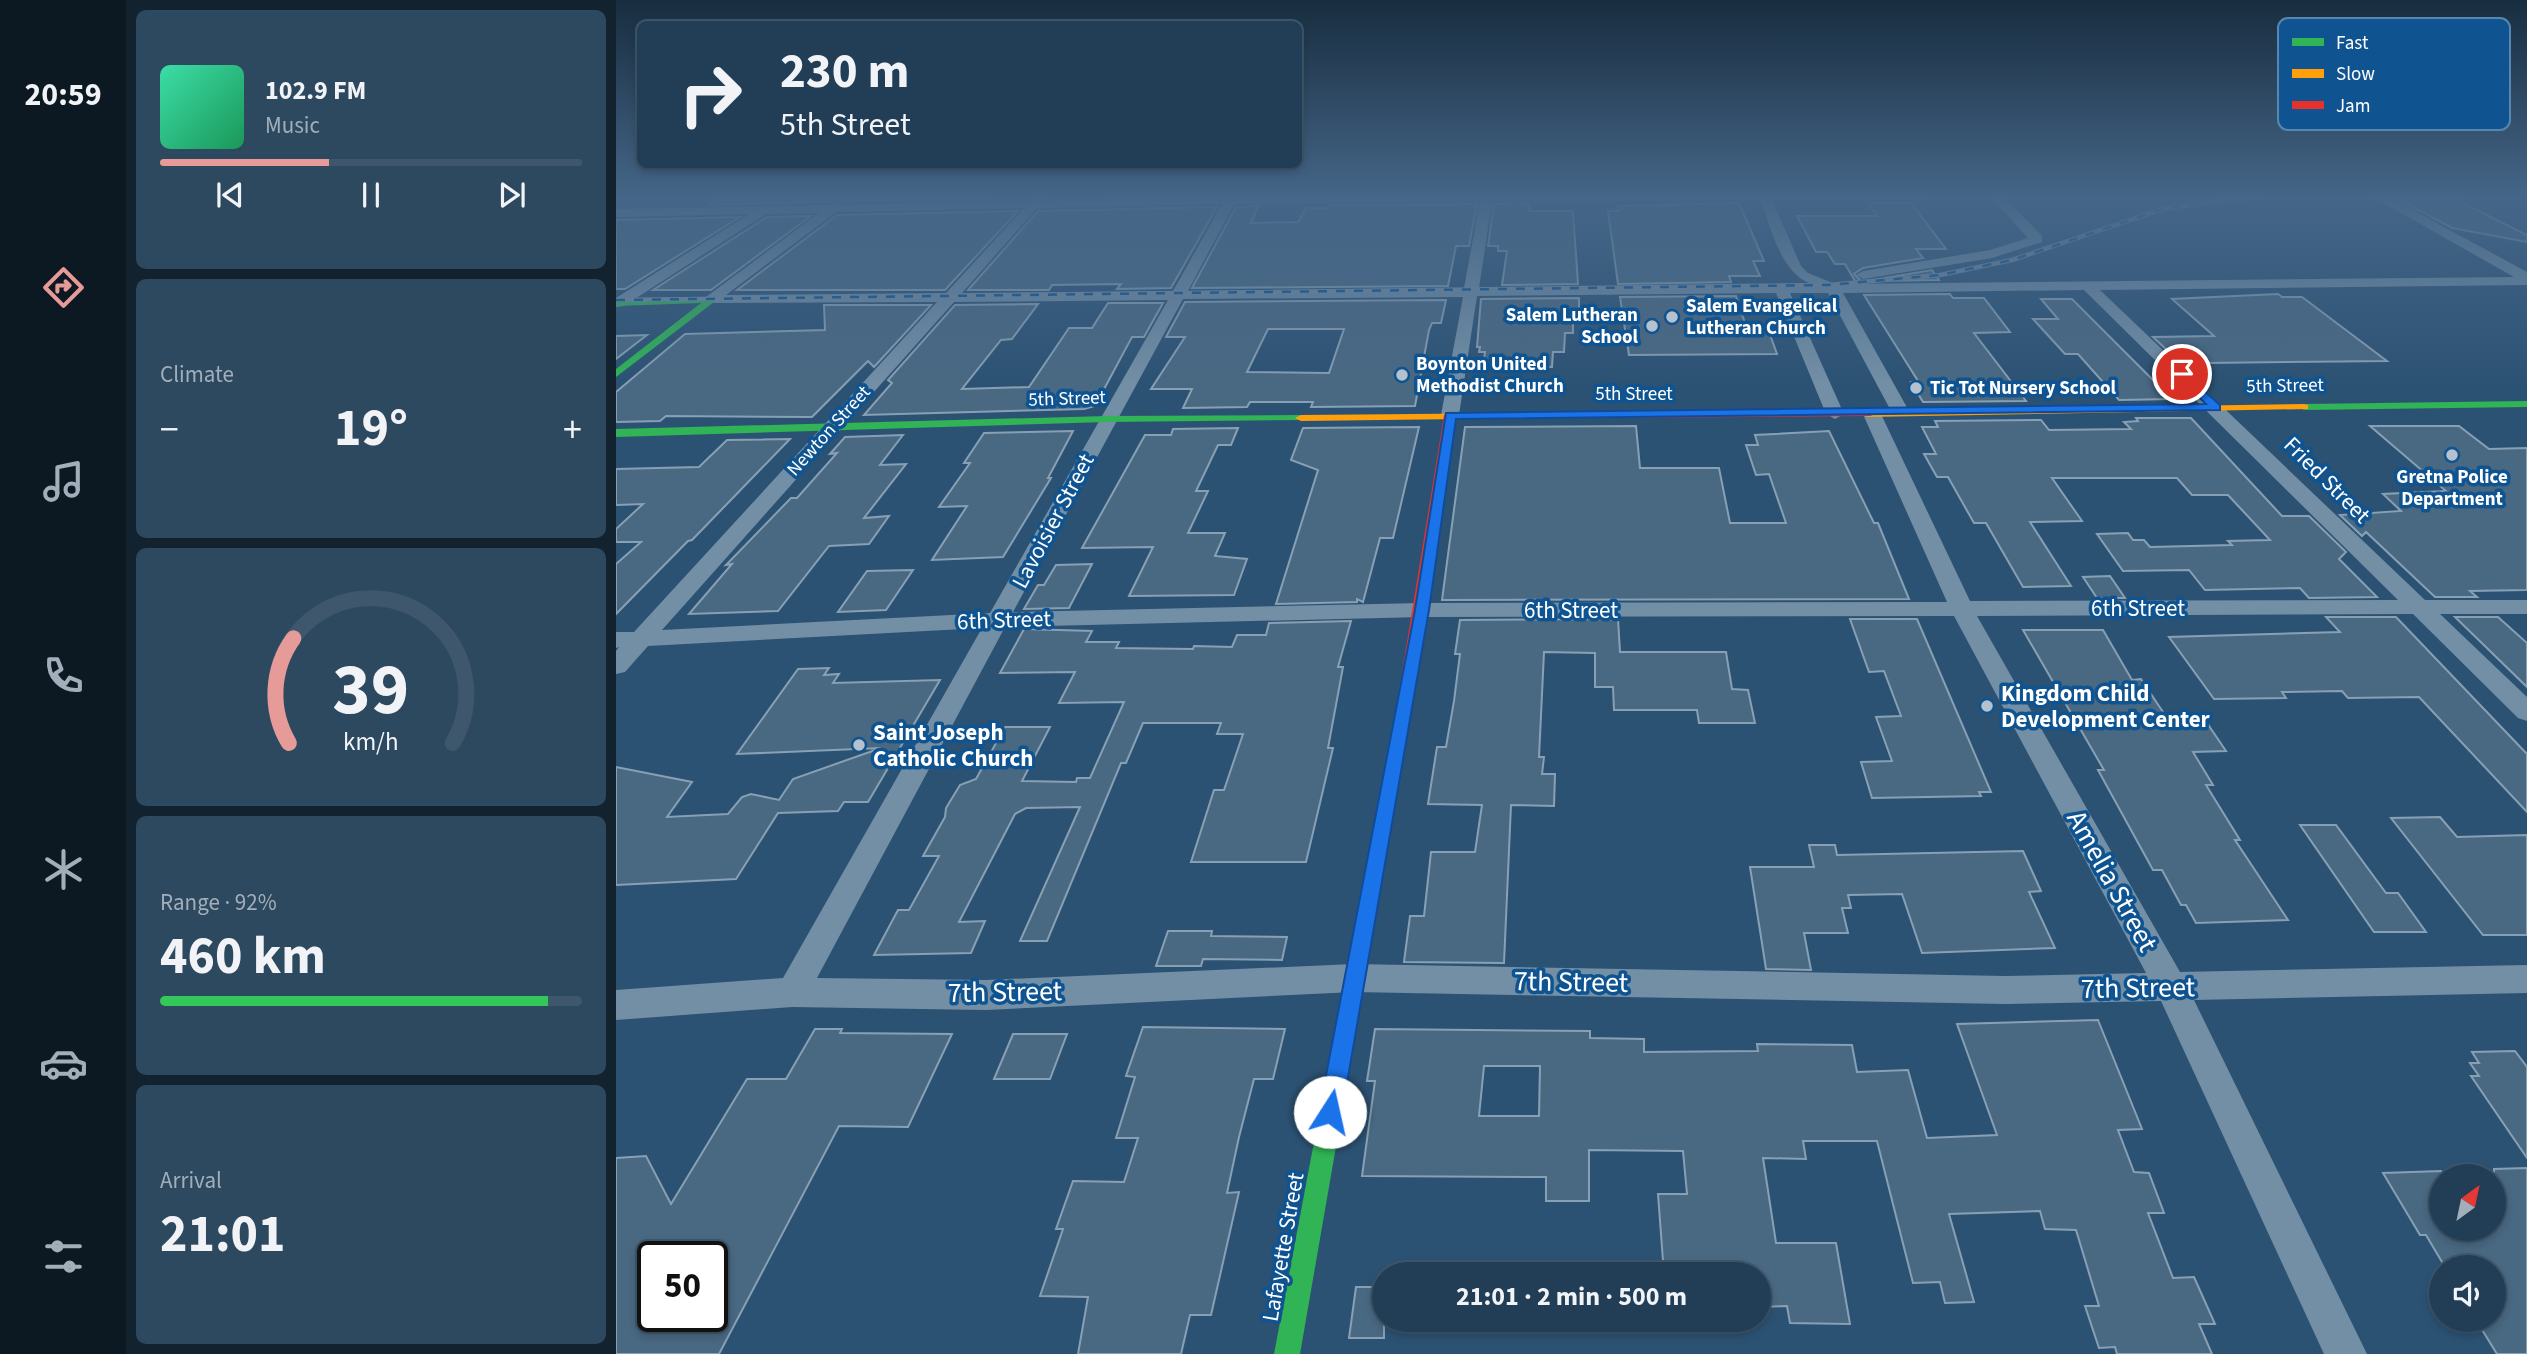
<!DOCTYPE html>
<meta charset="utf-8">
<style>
:root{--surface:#213e56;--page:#2d4960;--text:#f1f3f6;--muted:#a2aeb9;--line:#3e576c;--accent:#e69b98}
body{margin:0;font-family:"Source Sans 3",sans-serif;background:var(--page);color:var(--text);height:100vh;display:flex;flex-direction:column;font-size:26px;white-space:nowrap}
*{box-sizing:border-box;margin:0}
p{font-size:23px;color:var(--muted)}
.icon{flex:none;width:38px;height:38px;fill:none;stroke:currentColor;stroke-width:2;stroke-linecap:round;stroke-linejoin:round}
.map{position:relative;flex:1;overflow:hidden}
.details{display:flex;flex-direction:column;gap:10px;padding:10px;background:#12222f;width:490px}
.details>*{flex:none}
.hud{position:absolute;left:21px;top:21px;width:665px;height:147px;border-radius:10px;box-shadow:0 4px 10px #0003,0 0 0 2px var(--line);background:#213e56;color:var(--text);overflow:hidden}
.needle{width:46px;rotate:33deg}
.tools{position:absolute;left:1813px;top:1164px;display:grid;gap:14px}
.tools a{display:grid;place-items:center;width:77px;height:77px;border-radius:50%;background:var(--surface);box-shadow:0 4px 10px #0003,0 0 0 2px var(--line);font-size:35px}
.speed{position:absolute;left:21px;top:1241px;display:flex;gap:14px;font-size:35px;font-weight:700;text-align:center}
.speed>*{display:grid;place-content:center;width:91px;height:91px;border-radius:50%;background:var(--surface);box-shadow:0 4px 10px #0003,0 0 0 2px var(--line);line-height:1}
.speed .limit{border:4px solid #111;border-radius:10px;background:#fff;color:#111}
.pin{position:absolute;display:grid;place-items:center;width:60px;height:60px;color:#fff;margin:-30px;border:4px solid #fff;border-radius:50%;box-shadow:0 2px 7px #0007}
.me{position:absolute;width:77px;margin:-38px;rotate:10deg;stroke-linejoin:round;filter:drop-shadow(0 0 5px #0008)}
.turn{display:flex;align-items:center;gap:24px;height:147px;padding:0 28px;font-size:32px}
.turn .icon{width:91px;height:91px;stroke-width:2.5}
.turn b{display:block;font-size:49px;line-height:60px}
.big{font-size:52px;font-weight:700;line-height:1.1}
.details .widget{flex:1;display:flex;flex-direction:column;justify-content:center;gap:10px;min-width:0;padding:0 24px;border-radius:10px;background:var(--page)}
.details .dial{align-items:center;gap:0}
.dial svg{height:182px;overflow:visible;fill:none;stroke:var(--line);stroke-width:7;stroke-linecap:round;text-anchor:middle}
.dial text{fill:var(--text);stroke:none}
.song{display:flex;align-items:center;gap:21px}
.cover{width:84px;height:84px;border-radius:10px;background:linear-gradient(135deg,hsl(160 70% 55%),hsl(150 70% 35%))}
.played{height:7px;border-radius:4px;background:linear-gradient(90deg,var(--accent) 40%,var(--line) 40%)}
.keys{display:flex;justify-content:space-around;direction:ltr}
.heat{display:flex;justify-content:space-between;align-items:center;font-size:38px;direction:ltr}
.charge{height:10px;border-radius:5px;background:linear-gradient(90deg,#34c759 92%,var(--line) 0)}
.trip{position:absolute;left:756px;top:1262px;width:399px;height:70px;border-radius:35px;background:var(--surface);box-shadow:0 4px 10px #0003,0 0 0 2px var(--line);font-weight:700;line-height:70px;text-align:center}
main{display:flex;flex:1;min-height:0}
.menu{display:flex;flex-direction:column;width:126px;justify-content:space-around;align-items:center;background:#0d1922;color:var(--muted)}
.menu .icon{width:49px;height:49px}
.menu .selected{color:var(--accent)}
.menu b{font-size:32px;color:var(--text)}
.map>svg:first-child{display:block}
.building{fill:#496882;stroke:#88a0b4;stroke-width:2;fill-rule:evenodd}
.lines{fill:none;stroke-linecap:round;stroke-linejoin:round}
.street{fill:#738fa6;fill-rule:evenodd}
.fast{fill:#30b455;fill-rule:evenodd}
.slow{fill:#ff9f0a;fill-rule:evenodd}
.jam{fill:#e5322d;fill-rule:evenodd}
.rail-casing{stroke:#7790a6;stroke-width:4.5}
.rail{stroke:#0f5490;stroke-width:2.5;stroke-dasharray:9;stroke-linecap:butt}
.route{fill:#1a73e8;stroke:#114b97;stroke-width:2}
.poi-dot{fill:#b5c2ce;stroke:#0f5490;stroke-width:2.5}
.labels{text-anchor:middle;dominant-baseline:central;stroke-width:7;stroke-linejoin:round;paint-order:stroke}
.far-poi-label{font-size:19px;font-weight:bold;fill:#fff;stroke:#0f5490;text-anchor:start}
.far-street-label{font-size:19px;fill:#fff;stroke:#0f5490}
.street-label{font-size:23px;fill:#fff;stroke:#0f5490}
.poi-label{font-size:23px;font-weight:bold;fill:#fff;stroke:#0f5490;text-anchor:start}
.near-street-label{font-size:28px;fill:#fff;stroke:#0f5490}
.key{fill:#0f5490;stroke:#5787b1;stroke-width:2}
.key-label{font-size:19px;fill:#fff}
</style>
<main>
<nav class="menu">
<b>20:59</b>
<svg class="icon selected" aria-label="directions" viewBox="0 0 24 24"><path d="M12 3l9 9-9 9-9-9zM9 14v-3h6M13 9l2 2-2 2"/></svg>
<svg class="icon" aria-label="music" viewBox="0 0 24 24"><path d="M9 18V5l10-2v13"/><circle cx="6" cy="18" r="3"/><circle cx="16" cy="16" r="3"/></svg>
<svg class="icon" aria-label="phone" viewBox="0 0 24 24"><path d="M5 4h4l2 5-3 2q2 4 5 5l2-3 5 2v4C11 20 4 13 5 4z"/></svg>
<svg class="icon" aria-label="climate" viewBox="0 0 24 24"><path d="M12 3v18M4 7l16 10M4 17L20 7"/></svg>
<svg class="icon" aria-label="car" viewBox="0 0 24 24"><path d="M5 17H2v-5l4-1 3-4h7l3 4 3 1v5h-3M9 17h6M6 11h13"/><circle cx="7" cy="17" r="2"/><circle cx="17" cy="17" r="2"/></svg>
<svg class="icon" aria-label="filters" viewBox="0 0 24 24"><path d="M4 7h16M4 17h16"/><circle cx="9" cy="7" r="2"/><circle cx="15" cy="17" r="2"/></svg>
</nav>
<section class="details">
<div class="widget">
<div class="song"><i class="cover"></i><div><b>102.9 FM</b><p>Music</p></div></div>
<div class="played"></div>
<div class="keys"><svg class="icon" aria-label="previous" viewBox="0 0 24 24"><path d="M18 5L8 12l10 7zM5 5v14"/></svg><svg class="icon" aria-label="pause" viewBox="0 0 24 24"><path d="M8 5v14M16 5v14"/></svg><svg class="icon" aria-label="next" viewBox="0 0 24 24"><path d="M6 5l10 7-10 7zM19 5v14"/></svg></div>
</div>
<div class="widget"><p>Climate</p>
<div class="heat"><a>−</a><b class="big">19°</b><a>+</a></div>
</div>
<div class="widget dial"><svg viewBox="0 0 100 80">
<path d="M14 69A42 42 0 1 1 86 69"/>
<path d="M14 69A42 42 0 0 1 16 23" stroke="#e69b98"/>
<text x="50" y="56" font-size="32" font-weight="700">39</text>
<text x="50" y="72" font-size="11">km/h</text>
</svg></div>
<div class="widget"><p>Range · 92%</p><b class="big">460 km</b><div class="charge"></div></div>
<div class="widget"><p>Arrival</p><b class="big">21:01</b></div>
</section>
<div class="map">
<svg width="1911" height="1354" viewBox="0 0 1911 1354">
<rect width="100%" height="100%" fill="#2c5273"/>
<path class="building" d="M178 196H415L92 205 101 199Z
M1782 199H1839L1911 235V242L1836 228Z
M913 203V211H957L962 284 886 285 891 251H882V246H872L878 204Z
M1123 203 1148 261H1137L1144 276H1113L1115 282 1002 284 992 211H1003L1002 206Z
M1252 203H1295L1330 249H1300L1307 258 1247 268 1238 274 1245 281H1239L1229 264H1219L1211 252H1200L1181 216H1261Z
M861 204 853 246H840L832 286 576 288 620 207 642 206 635 223 682 222 690 208H712L713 205Z
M601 207 555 288 501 289 505 284 436 285 433 290H352L422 211Z
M402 211 329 290H121L221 215Z
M195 216 95 290H37L151 217Z
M124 217 9 289H0V220Z
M1316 270 1323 280 1251 281Z
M1334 294 1337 298H1368L1394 332 1358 333 1410 401 1307 402 1295 382 1302 381 1248 295Z
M1662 294 1666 297H1686L1771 361 1589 363 1553 352 1537 337 1598 336 1556 299Z
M1120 296 1132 332H1153L1161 354 1013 355 1004 297Z
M963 298V313H957V333H949L948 352H937L936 367H867L869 352H863L864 347H861L865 299Z
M1425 299H1456L1556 399 1503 400 1462 354H1449L1417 319H1442Z
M830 300 825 323H816L813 330 799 406 695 407 697 402H634L631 407 567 408 576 389H535L569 337H550L569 302ZM652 329H728L713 373 631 372Z
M492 303H547L528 337H516L479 406 468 409 248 415 276 383 272 380 339 305 422 304 396 339 385 340 346 389 413 387 453 328H476Z
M208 305H315L258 367 252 361 196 417 50 416 44 421 0 422V392L69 334 209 330Z
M31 335 0 359V336Z
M1520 418H1575L1666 516H1693L1730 552 1723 559 1761 597 1693 598 1684 588 1589 590 1573 570 1507 571 1481 534 1512 533 1517 540H1528L1534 547 1616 545 1612 541 1654 540 1612 495H1576L1561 478H1436L1466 521 1414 522 1455 586 1407 587 1370 523H1358L1332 477H1321L1308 454H1320L1306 427H1322L1319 421 1425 420 1433 430 1515 429 1508 422 1522 421Z
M1020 426 1024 468H1103L1114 523H1170L1153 474 1140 475 1130 445H1142L1139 435 1213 431 1258 523H1262L1293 599 826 600 849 427Z
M1754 426H1843L1873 449 1911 448V590L1854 591 1861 597H1819L1750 532 1746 536 1724 515 1785 511 1767 494 1830 491Z
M803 427 777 538H764L747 602 741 599V602L660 604 702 470 675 460 687 428Z
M622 428 615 445H602L580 491H592L572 533H609L599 556 631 559 618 595 513 596 537 547 466 548 529 435H555L557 429Z
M457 431 432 478H435L387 557 316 560 351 506 323 507 354 463H348L368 433Z
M287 435 264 465 290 464 248 518 273 516 253 544 213 546 162 611 73 614 116 564 110 565 175 498H181L221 453 214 454 229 437Z
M174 439 76 540 72 541 0 614V564L25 542H0V529L27 504 0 505V469L83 467 111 440Z
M476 564 453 608 408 609 422 585H428L440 565Z
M297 570 270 610 222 612 251 571Z
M1494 576 1509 598H1481L1467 577Z
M1710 617H1780L1911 754V812L1803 697 1732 698 1726 691 1666 692 1670 698 1598 699 1553 637 1724 632Z
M1839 617H1882L1911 643V687Z
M1002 619 1004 652H1110L1116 689 1132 690 1139 723H1083L1081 710H998L997 687H979V653L928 652 923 757H928L926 774H939L938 806 895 805 888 963 788 962 794 916H808L815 852H859L866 805 812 804 821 747H830L838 701 844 654H839L844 620Z
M1234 619H1301L1375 792H1363L1365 796 1256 798 1245 762 1276 761 1260 717 1285 716 1268 671 1253 672Z
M735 621 722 667H727L712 748H717L690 862H575L598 790H608L627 734H601L605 723H527L510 763H505L431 941H404L464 807 410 808 399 814 343 922 369 921 355 953 258 955 282 910H293L323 856H307L329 817 330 808 344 785 360 779 389 727H434L406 781 460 782 461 778H474L508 702 443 703 459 672 384 673 408 629 476 631 470 642H503L500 648 577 649 578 646 616 647 621 635H650L653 623Z
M1407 630H1487L1516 680 1525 679 1555 724 1591 723 1610 751 1577 752 1597 785H1590L1624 840H1619L1672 920 1580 923 1570 905H1565L1546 870H1537L1482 770H1488Z
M213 668 208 675 223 674 217 683 324 680 252 802H228L222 811 162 813 120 879 0 885V767L76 782 51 817 112 814 126 797 135 794 163 800 177 779 265 748 121 754 182 669Z
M1824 817 1841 837 1911 835V935H1867L1775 818Z
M1684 825H1720L1770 893H1782L1810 932H1758Z
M1193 845H1219L1221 855 1407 851 1425 891 1413 892 1439 948 1306 953 1286 894 1232 895 1235 908H1226L1232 933H1188L1195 970 1150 969 1134 867H1198Z
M552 931H596L595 936 671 937 666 960 587 959 585 966H540Z
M1482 1020 1526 1129 1502 1130 1518 1172 1533 1173 1548 1213H1532L1557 1278 1578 1277 1599 1324H1583L1596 1354H1501L1499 1347 1483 1348 1469 1306H1483L1460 1230 1429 1229 1424 1211 1333 1214 1358 1302 1329 1303 1324 1282 1297 1283 1261 1141H1187L1190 1159 1147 1158 1160 1243H1220L1234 1324 1174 1323 1171 1306 1143 1307V1274H1048L1042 1194H1071L1067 1151 973 1150V1201H930V1177L746 1176 759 1081H751L759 1029 974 1031V1038L1028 1039V1052L1142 1051 1141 1044 1236 1045 1241 1072 1292 1070 1311 1138 1381 1135 1341 1024ZM868 1066H924L923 1116H863Z
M527 1027 669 1029 657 1079H638L623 1137 611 1193 623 1192 595 1315H574L565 1354H462L472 1297 424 1296 447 1229H440L457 1181 508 1182 522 1138H500L519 1077 510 1076Z
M199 1029H226L224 1033 336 1034 292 1127 223 1126 103 1354H0V1158L30 1156 55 1204 131 1079H170ZM37 1256H96V1316H37Z
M397 1034H451L434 1079H378Z
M1899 1051 1911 1067V1158L1855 1076H1863L1854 1063H1863L1856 1052Z
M1911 1168V1354H1881L1860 1320H1878V1267H1829L1810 1235H1804L1767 1173 1825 1171V1228H1878V1169Z
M740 1287H768V1338H733Z"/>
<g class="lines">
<path class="street" d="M419 196H427L428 201 610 196H1317L1311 200H1156L1185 266 1192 273 1219 284 1898 277 1755 196H1771L1911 272V285L1484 290 1809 600H1911V614H1824L1911 697V721L1902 718 1797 614 1361 616 1564 972 1911 965V993L1578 1000 1751 1354H1708L1545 1001 1389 1004 738 992 370 1010 176 1007 0 1020V990L167 978 366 628 32 646 9 672 0 674V651L3 647 0 648V632H18L321 302 90 303V297L203 213 150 214 8 306 0 307V298L133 214 0 217V209L214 205 220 202 225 205 415 201ZM1144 200C1156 229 1164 272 1195 284L863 288 876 201ZM864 201 848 288 572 291 618 204ZM606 204 557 291 346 293 421 208ZM408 208 330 293 110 295 220 212ZM1468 290 1782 600 1354 601 1264 412 1255 407 1246 412 1331 602 806 603 397 612 567 299 847 297 825 415 834 420 843 415 861 296 1160 293 1210 414 1219 419 1228 414 1174 293H1212L1275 411 1284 416 1293 411 1227 293ZM552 300 374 613 46 630 338 302ZM1338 616 1530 973 1389 976 738 964 370 980 201 978 389 627 806 617Z
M1374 196H1387L1426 236V242L1376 258 1247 279 1240 275 1247 271 1374 250 1412 238Z"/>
<path class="fast" d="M95 297 98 298V302L0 377V369L85 303 0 306V300Z
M1911 401V407L1688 410 1682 407 1688 404Z
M685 415 691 418 689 420 491 422 0 437V429L491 416Z
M790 692 798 697 684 1354H658L782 697Z"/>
<path class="slow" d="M1688 404 1692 405V409L1251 417 1245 414 1251 411Z
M1014 412 1020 415 1018 417 685 421 679 418 685 415Z"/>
<path class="jam" d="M1251 411 1257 414 1255 416 1014 418 1008 415 1014 412Z
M834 412 840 415 798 697 790 702 782 697 828 415Z"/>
<g class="rail-casing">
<path id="rail" d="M0 300 1212 285 1324 275 1396 260 1550 208 1649 196"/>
</g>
<use href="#rail" class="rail"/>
</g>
<linearGradient id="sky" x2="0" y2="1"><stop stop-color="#182d3f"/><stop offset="0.51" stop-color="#456688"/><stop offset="1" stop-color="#456688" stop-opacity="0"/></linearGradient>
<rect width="1911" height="386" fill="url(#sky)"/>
<path class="route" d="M1566 371 1604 405V410L840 419 813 610 726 1112 722 1120 714 1123 706 1120 703 1112 799 610 830 413 1590 404 1562 377V372Z"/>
<g class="poi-dot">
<circle cx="1056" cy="317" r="7"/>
<circle cx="1036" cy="326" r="7"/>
<circle cx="786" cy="375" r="7"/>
<circle cx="1300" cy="388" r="7"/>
<circle cx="1836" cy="455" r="7"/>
<circle cx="1371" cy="706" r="7"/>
<circle cx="243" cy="745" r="7"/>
</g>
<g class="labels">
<g class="far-poi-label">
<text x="1070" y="306">Salem Evangelical<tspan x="1070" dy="22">Lutheran Church</tspan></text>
<text x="1022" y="315" text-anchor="end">Salem Lutheran<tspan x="1022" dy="22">School</tspan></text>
<text x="800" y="364">Boynton United<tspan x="800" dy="22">Methodist Church</tspan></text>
<text x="1314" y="388">Tic Tot Nursery School</text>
<text x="1836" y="477" text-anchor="middle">Gretna Police<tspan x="1836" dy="22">Department</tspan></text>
</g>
<g class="far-street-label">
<text transform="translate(1669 386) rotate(-1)">5th Street</text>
<text x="1018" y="394">5th Street</text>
<text transform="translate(451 399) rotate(-2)">5th Street</text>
<text transform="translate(213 431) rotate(-48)">Newton Street</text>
</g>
<g class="street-label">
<text transform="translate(1711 480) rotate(45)">Fried Street</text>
<text transform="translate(437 521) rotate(-62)">Lavoisier Street</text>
<text x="1522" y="608">6th Street</text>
<text x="955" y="610">6th Street</text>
<text transform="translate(388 620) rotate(-2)">6th Street</text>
<text transform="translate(667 1247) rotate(-80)">Lafayette Street</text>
</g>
<g class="poi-label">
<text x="1385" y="693">Kingdom Child<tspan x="1385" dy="26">Development Center</tspan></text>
<text x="257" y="732">Saint Joseph<tspan x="257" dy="26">Catholic Church</tspan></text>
</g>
<g class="near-street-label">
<text transform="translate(1496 881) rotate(61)">Amelia Street</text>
<text transform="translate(955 982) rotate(1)">7th Street</text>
<text transform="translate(1522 988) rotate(-1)">7th Street</text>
<text transform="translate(389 992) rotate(-1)">7th Street</text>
</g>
</g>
<rect x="1662" y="18" width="232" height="112" rx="10" class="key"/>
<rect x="1676" y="38" width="32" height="8" fill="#30b455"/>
<rect x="1676" y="69" width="32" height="9" fill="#ff9f0a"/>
<rect x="1676" y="101" width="32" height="8" fill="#e5322d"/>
<g class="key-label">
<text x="1720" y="49">Fast</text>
<text x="1720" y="80">Slow</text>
<text x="1720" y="112">Jam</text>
</g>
</svg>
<div class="tools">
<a><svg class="needle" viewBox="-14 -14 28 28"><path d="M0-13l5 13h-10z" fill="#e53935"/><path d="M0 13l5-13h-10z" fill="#a2aeb9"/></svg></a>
<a><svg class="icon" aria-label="sound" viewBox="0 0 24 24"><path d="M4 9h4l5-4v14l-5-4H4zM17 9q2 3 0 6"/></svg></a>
</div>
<div class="speed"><div class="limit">50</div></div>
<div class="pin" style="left:1566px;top:374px;background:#d93025"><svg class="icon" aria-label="arrive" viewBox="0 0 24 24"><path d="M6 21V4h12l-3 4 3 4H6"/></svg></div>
<svg class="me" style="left:714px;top:1112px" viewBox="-20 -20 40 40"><circle r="19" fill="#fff"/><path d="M0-13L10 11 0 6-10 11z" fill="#1a73e8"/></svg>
<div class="trip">21:01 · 2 min · 500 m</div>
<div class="hud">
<div class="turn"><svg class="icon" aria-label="right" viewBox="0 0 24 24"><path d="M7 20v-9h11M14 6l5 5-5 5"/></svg><div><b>230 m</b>5th Street</div></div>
</div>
</div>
</main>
